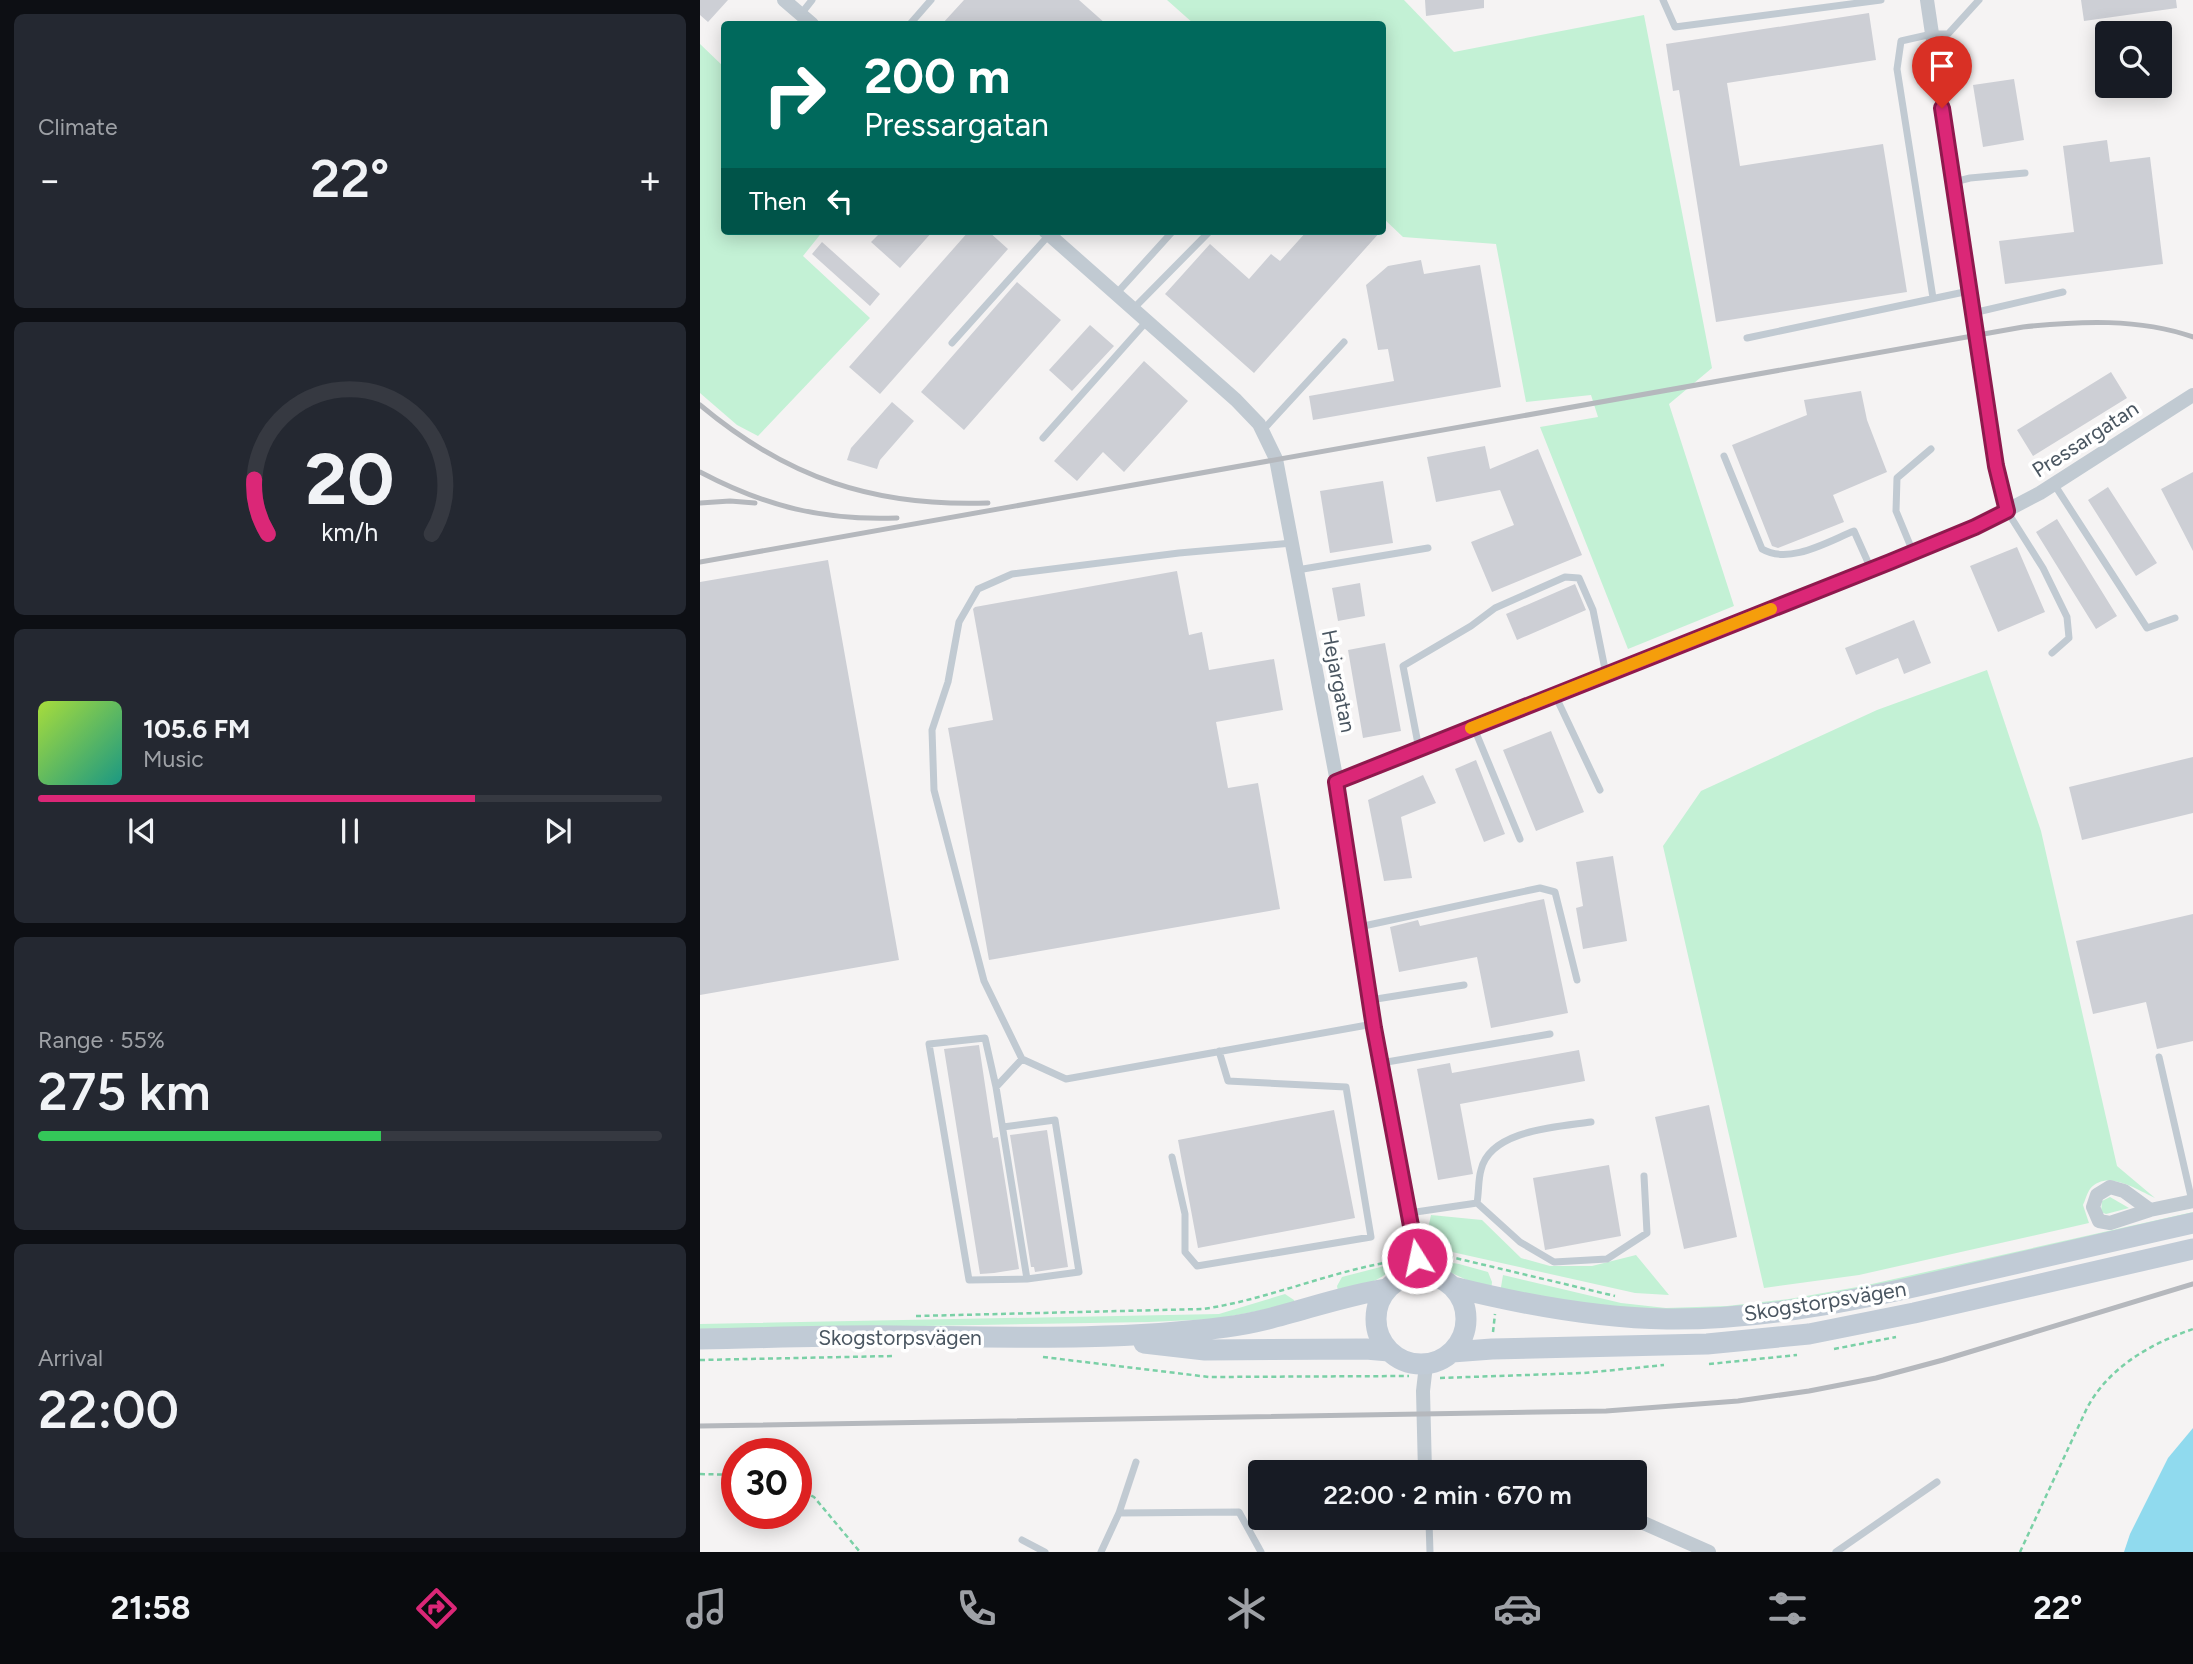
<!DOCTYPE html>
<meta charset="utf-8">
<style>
:root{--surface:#171b24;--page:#242831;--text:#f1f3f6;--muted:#9ea1a6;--line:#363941;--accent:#db2777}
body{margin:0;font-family:Figtree,sans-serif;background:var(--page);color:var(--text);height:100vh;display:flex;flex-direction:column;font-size:26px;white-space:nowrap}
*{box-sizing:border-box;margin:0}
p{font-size:23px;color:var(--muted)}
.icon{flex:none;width:38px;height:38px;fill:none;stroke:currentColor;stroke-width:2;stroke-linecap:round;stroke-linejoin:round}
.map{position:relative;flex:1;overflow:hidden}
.panel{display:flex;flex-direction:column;gap:14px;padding:14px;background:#0d0f14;width:700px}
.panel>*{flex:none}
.banner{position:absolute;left:21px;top:21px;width:665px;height:214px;border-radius:7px;box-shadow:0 4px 18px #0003;background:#00695c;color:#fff;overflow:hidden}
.controls{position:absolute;left:1395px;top:21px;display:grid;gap:14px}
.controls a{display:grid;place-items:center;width:77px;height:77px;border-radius:7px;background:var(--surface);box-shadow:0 4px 18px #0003;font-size:35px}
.speed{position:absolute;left:21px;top:1438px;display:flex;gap:14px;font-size:35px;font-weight:700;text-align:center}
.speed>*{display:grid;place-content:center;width:91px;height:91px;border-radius:50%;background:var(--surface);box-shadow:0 4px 18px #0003;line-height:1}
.speed .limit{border:10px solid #d22;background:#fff;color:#111}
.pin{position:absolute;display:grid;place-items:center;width:60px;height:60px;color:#fff;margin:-72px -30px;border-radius:50% 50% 50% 0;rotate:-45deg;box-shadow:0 0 7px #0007}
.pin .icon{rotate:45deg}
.me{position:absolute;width:77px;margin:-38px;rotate:350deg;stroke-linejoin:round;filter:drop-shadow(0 0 5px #0008)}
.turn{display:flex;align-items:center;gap:24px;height:147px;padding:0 28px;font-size:32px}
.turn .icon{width:91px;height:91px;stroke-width:2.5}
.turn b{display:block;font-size:49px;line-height:60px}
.then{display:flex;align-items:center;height:66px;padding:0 28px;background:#0003;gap:14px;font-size:26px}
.big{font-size:52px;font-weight:600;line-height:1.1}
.panel .tile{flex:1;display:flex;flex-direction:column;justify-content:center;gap:10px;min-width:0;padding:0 24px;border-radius:10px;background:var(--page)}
.panel .dial{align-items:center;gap:0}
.dial svg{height:182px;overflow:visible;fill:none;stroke:var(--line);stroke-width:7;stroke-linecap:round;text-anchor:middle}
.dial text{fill:var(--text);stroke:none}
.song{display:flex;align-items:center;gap:21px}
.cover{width:84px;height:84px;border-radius:10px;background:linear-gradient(135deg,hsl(80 70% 55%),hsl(170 70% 35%))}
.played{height:7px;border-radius:4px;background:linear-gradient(90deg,var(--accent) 70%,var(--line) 70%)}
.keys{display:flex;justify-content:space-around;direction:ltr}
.heat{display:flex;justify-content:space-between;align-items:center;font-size:38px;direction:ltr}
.charge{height:10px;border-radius:5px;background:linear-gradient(90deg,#34c759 55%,var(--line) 0)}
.trip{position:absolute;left:548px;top:1460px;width:399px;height:70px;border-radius:7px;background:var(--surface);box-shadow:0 4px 18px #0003;font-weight:600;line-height:70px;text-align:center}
.menu{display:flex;height:112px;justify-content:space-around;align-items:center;background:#090b0e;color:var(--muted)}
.menu .icon{width:49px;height:49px}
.menu .selected{color:var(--accent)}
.menu b{font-size:32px;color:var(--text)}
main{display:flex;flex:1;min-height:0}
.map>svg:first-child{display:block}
.green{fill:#c3f1d5}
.water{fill:#90daee}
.building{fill:#cdcfd5}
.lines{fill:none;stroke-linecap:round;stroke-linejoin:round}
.path{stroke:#7ad0a6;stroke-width:2.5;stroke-dasharray:5 3.5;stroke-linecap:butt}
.service{stroke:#c1cad2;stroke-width:7}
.minor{stroke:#c1cad2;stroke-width:14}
.secondary{stroke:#c1cbd6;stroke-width:21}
.rail{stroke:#b5b8bd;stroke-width:5}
.route-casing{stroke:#8e194d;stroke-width:18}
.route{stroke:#db2777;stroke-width:12}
.slow{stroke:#f59e0b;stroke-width:12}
.labels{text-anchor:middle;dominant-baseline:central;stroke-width:7;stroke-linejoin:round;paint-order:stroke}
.street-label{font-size:21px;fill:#4a5661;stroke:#fff}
</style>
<main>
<section class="panel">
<div class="tile"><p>Climate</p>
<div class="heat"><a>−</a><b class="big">22°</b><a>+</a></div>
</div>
<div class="tile dial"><svg viewBox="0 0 100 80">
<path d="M14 69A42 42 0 1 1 86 69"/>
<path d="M14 69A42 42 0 0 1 8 45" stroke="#db2777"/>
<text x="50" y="56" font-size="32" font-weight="700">20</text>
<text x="50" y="72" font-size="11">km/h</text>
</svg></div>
<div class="tile">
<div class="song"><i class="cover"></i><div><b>105.6 FM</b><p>Music</p></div></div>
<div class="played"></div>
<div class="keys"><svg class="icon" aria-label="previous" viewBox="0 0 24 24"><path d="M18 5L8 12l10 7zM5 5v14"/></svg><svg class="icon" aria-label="pause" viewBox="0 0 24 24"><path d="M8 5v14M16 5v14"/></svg><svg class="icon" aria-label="next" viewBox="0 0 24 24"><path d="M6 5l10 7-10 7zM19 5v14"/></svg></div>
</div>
<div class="tile"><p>Range · 55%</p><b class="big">275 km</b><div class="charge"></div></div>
<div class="tile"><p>Arrival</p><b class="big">22:00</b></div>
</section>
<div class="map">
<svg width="1493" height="1552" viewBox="0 0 1493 1552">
<rect width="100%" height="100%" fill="#f5f3f3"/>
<path class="green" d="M467 0H704L754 52 944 15 1012 368 969 404 1034 606 928 649 840 427 898 417 891 395 826 402 796 244 703 237 683 218 682 24H494Z
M0 44 24 67V231H123L103 256 170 318 58 436 37 425 0 393Z
M1287 670 1341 831 1417 1166 1455 1198C1437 1190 1407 1169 1390 1189 1387 1193 1385 1201 1383 1205L1389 1223 1159 1275 1064 1288 963 846 1001 791 1177 710Z
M1410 1197 1429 1208 1406 1214 1401 1212 1402 1201Z
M1493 1212V1216L1120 1299 1050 1309 943 1311 800 1293 803 1275 921 1303 966 1308 1027 1306 1089 1299 1163 1286Z
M731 1215 782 1220 821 1258 850 1266H892L936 1255 969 1295 935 1293 752 1252 735 1241 728 1229Z
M736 1260 759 1264 788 1272 792 1282 791 1291 745 1270Z
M692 1264 694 1266C681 1283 658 1286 638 1291L637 1286 642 1277Z
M585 1294 594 1300 595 1304 516 1319 449 1322 0 1330V1324L519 1314Z"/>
<path class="water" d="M1493 1428V1552H1424L1430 1534 1468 1458Z"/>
<path class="building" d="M0 0H28L8 22 0 15Z
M264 0H379L406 24H242Z
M725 0H784V8L726 16Z
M1381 0H1476L1477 8 1384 21Z
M1169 13 1176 60 1027 83 1040 166 1183 144 1207 292 1016 322 979 90 973 91 966 44Z
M1314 79 1324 140 1283 147 1273 85Z
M1407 140 1410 162 1450 157 1463 264 1305 284 1299 241 1374 232 1363 146Z
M182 231H233L200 268 171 242Z
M269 231H288L308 249 180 394 149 367Z
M607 231H681L554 373 465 294 510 244 549 279 571 254 580 261Z
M122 242 180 294 170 306 112 254Z
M721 260 724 274 780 265 801 387 613 420 609 396 694 381 688 349 678 350 666 285 688 266Z
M317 282 361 320 264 430 221 392Z
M390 325 414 346 372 391 349 370Z
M444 361 488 401 424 472 403 452 377 481 354 461Z
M1411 372 1427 398 1333 456 1317 430Z
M1161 391 1167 420 1187 472 1133 495 1144 522 1078 548 1072 546 1032 445 1107 415 1104 400Z
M192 402 214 421 180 460 177 469 147 460 151 448Z
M785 446 790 469 838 449 882 555 792 592 771 542 814 525 800 490 736 502 727 457Z
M1493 472V551L1461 489Z
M683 481 693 543 630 553 620 491Z
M1408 487 1457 563 1436 576 1388 500Z
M1357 519 1417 616 1396 629 1336 532Z
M1317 547 1345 612 1298 632 1270 566Z
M128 560 199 960 0 995V582Z
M477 571 489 635 502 632 509 670 574 659 583 710 516 722 528 788 558 783 580 909 289 960 248 728 293 720 273 609 275 607Z
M660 583 665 616 638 621 632 588Z
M875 584 886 610 817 640 806 614Z
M1214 620 1231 663 1204 674 1198 658 1156 675 1145 648Z
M685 643 701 731 663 738 648 650Z
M851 731 884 812 836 831 803 750Z
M1493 757V813L1382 840 1369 787Z
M776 760 805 834 784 842 755 769Z
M723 775 736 803 701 817 712 878 684 881 668 800Z
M913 856 927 941 883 949 876 908 883 906 876 862Z
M844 899 868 1013 791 1028 777 957 699 972 690 927 718 920 720 926Z
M1493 914V1041L1457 1049 1446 1002 1393 1014 1376 941Z
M279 1045 293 1138 298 1137 319 1269 294 1273 280 1274 244 1049Z
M879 1050 885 1081 760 1104 773 1174 738 1180 717 1069 750 1063 752 1073Z
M1009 1105 1037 1237 984 1249 955 1117Z
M634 1110 655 1218 498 1248 478 1140Z
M347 1130 368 1267 335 1272 334 1267H331L310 1135Z
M909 1165 921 1236 845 1250 833 1178Z"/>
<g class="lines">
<path class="path" d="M731 1257H751L915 1296
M216 1316 503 1309C571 1299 635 1269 703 1260
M793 1332 795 1314
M1134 1349 1196 1337
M343 1357 509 1377 709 1376
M0 1360 193 1356
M1009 1364 1097 1355
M740 1378 884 1373 964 1365
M0 1474 37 1475
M96 1488 114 1497 160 1552
M1320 1552 1387 1408C1409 1367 1450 1344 1493 1329"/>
<path class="service" d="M963 0 975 27 1181 0
M101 14 112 0
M210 24 231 0
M1254 182 1270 178 1325 173
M416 294 473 231
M1233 298 1197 69 1201 41 1232 34H1248L1279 0
M433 309 510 231
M1273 313 1363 292
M1047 338 1269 291
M252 343 349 235
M563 430 644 342
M343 438 447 321
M1024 456 1062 549C1089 565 1127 542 1154 531L1171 569
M1354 484 1447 628 1475 618
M1307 511 1343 568 1367 617 1369 638 1352 653
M592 543 479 553 312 574 278 589 259 622 248 682 232 730 234 790 284 981 322 1059 366 1079 673 1024
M1213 552 1196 511 1197 478 1231 449
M597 570 728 548
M855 695 900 790
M774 728 820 839
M719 749 703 666 771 626 795 608 865 577 879 578 893 610 906 674
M659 927 840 888 855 892 877 980
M670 1000 764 985
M1459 1057 1492 1201
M681 1063 850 1034
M296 1087 285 1038 229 1044 269 1280 327 1279
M303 1127 355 1120 379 1272 327 1279 296 1087 322 1059
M472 1157 485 1214V1252L497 1266 671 1237 646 1087 528 1081 519 1051
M777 1203 820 1242 854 1262 907 1259 947 1233 944 1176
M709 1213 777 1203C779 1192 778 1180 781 1170 790 1130 857 1127 891 1122
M419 1513 539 1512 561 1552
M322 1540 345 1552
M401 1552 419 1513 436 1462
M730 1552 729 1522 731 1517
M1136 1552 1237 1482"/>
<path class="minor" d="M84 0 112 24
M1227 0 1296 466 1307 511
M345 231 536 400 559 424 576 459 637 782 674 1028 717 1258 722 1274
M637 782 1275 527 1340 493 1493 395
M1450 1210 1424 1191 1410 1187 1397 1195 1393 1207 1399 1221 1410 1223 1450 1210 1493 1201
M725 1472 723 1391 726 1365
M925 1517 939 1521 1009 1552"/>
<path class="secondary" d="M676 1319a45 45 0 1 1 90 0a45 45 0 1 1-90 0Z
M753 1287C821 1304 897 1318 967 1319 1068 1320 1168 1298 1266 1275 1341 1258 1417 1240 1493 1223
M0 1339C66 1338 131 1335 197 1336 307 1337 417 1341 526 1327 581 1320 632 1297 687 1289
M444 1343 505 1350 666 1349 689 1351
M752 1352 792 1349 1007 1344 1109 1334 1214 1313 1493 1249"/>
<path class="rail" d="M0 405C87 478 174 507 288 503
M0 472C64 506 124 521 197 518
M0 503 30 501 55 503
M0 562 1323 327C1379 321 1439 318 1493 337
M0 1426 906 1411 1038 1401 1109 1391 1176 1378 1243 1360 1493 1284"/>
</g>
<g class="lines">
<g class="route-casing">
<path id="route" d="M717 1258 674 1028 636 782 1190 562 1275 527 1307 511 1296 466 1242 108"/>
</g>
<use href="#route" class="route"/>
<path class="slow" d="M771 728 1071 609"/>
</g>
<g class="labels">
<g class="street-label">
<text transform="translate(1385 439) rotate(-33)">Pressargatan</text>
<text transform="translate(639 681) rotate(79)">Hejargatan</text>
<text transform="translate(1125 1301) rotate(-9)">Skogstorpsvägen</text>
<text x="200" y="1337">Skogstorpsvägen</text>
</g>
</g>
</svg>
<div class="controls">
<a><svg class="icon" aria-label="search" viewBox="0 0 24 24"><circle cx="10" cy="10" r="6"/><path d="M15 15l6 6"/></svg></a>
</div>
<div class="speed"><div class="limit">30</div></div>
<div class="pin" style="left:1242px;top:108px;background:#d93025"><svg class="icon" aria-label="arrive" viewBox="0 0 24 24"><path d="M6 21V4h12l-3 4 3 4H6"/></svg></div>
<svg class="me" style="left:717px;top:1258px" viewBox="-20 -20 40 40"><circle r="17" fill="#db2777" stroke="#fff" stroke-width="3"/><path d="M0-11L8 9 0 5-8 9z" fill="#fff"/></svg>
<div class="trip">22:00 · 2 min · 670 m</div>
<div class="banner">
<div class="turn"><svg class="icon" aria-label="right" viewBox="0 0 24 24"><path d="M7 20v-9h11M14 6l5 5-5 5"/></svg><div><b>200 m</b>Pressargatan</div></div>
<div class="then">Then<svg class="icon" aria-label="left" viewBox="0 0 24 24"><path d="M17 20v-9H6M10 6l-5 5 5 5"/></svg></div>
</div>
</div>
</main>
<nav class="menu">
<b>21:58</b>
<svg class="icon selected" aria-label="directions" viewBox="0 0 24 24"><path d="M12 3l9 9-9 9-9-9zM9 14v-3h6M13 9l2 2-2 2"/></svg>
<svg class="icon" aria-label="music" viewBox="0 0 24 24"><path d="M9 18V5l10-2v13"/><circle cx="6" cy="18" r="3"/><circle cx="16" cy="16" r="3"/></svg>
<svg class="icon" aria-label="phone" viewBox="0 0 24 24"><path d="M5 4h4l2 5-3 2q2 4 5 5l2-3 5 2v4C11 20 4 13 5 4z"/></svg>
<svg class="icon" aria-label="climate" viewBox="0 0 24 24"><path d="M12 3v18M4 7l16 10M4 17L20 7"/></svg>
<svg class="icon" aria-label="car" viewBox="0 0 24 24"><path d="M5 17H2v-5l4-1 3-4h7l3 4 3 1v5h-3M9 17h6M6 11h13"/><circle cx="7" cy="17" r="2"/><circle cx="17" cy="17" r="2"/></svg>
<svg class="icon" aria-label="filters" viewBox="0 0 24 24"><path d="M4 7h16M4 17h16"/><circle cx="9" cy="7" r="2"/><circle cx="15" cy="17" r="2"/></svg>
<b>22°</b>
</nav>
